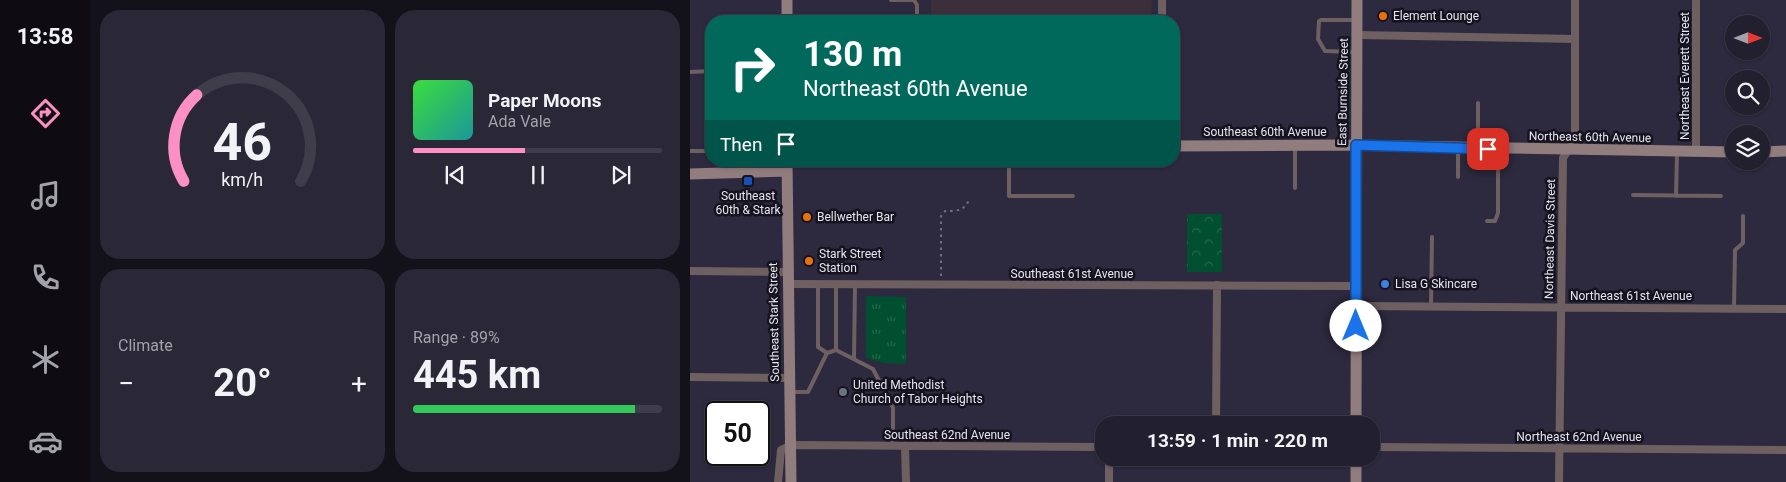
<!DOCTYPE html>
<meta charset="utf-8">
<style>
:root{--surface:#221f2e;--page:#2a2736;--text:#f1f3f6;--muted:#a2a2aa;--line:#3f3d4a;--accent:#fc8fc3}
body{margin:0;font-family:Roboto,sans-serif;background:var(--page);color:var(--text);height:100vh;display:flex;flex-direction:column;font-size:19px;white-space:nowrap}
*{box-sizing:border-box;margin:0}
p{font-size:16px;color:var(--muted)}
.icon{flex:none;width:28px;height:28px;fill:none;stroke:currentColor;stroke-width:2;stroke-linecap:round;stroke-linejoin:round}
.map{position:relative;flex:1;overflow:hidden}
.side{display:flex;flex-direction:column;gap:10px;padding:10px;background:#131119;width:600px}
.side>*{flex:none}
.guide{position:absolute;left:15px;top:15px;width:475px;height:152px;border-radius:20px;box-shadow:0 1px 4px #0004,0 0 0 1px var(--line);background:#00695c;color:#fff;overflow:hidden}
.needle{width:32px;rotate:90deg}
.fabs{position:absolute;left:1035px;top:15px;display:grid;gap:10px}
.fabs a{display:grid;place-items:center;width:45px;height:45px;border-radius:50%;background:var(--surface);box-shadow:0 1px 4px #0004,0 0 0 1px var(--line);font-size:25px}
.speed{position:absolute;left:15px;top:401px;display:flex;gap:10px;font-size:25px;font-weight:700;text-align:center}
.speed>*{display:grid;place-content:center;width:65px;height:65px;border-radius:50%;background:var(--surface);box-shadow:0 1px 4px #0004,0 0 0 1px var(--line);line-height:1}
.speed .limit{border:2px solid #111;border-radius:8px;background:#fff;color:#111}
.pin{position:absolute;display:grid;place-items:center;width:42px;height:42px;color:#fff;margin:-21px;border-radius:10px;box-shadow:0 2px 8px #0006}
.me{position:absolute;width:55px;margin:-28px;rotate:0deg;stroke-linejoin:round;filter:drop-shadow(0 0 4px #0008)}
.turn{display:flex;align-items:center;gap:18px;height:105px;padding:0 15px;font-size:22px}
.turn .icon{width:65px;height:65px;stroke-width:2.5}
.turn b{display:block;font-size:35px;line-height:42px}
.then{display:flex;align-items:center;height:48px;padding:0 15px;background:#0003;gap:10px;font-size:19px}
.big{font-size:38px;font-weight:700;line-height:1.1}
.side .card{flex:1;display:flex;flex-direction:column;justify-content:center;gap:8px;min-width:0;padding:0 18px;border-radius:20px;background:var(--page)}
.side .dial{align-items:center;gap:0}
.dial svg{height:130px;overflow:visible;fill:none;stroke:var(--line);stroke-width:7;stroke-linecap:round;text-anchor:middle}
.dial text{fill:var(--text);stroke:none}
.song{display:flex;align-items:center;gap:15px}
.cover{width:60px;height:60px;border-radius:8px;background:linear-gradient(135deg,hsl(120 70% 55%),hsl(180 70% 35%))}
.played{height:5px;border-radius:2px;background:linear-gradient(90deg,var(--accent) 45%,var(--line) 45%)}
.keys{display:flex;justify-content:space-around;direction:ltr}
.heat{display:flex;justify-content:space-between;align-items:center;font-size:28px;direction:ltr}
.charge{height:8px;border-radius:4px;background:linear-gradient(90deg,#34c759 89%,var(--line) 0)}
.side .tiles{flex:1;display:grid;gap:10px;grid-template-columns:repeat(2,1fr)}
.trip{position:absolute;left:405px;top:416px;width:285px;height:50px;border-radius:20px;background:var(--surface);box-shadow:0 1px 4px #0004,0 0 0 1px var(--line);font-weight:700;line-height:50px;text-align:center}
main{display:flex;flex:1;min-height:0}
.menu{display:flex;flex-direction:column;width:90px;justify-content:space-around;align-items:center;background:#0e0c12;color:var(--muted)}
.menu .icon{width:35px;height:35px}
.menu .active{color:var(--accent)}
.menu b{font-size:22px;color:var(--text)}
.map>svg:first-child{display:block}
.education{fill:#3d2e3b}
.forest{fill:url(#forest-crowns)}
.park{fill:url(#park-tufts)}
.lines{fill:none;stroke-linecap:round;stroke-linejoin:round}
.path{stroke:#736f82;stroke-width:2;stroke-dasharray:2.5 4;stroke-linecap:butt}
.lane{stroke:#6e6061;stroke-width:4}
.street{stroke:#6e6061;stroke-width:8}
.secondary{stroke:#927d7e;stroke-width:11}
.route-casing{stroke:#114b97;stroke-width:12}
.route{stroke:#1a73e8;stroke-width:9}
.food-dot{fill:#e8710a;stroke:#15131d;stroke-width:2}
.transit-dot{fill:#1a4fb4;stroke:#15131d;stroke-width:2}
.shop-dot{fill:#3f7fe0;stroke:#15131d;stroke-width:2}
.worship-dot{fill:#6b7280;stroke:#15131d;stroke-width:2}
.labels{text-anchor:middle;dominant-baseline:central;stroke-width:5;stroke-linejoin:round;paint-order:stroke}
.poi-label{font-size:12px;fill:#e6e4f3;stroke:#15131d;text-anchor:start}
.street-label{font-size:12px;fill:#e6e4f3;stroke:#15131d}
</style>
<main>
<nav class="menu">
<b>13:58</b>
<svg class="icon active" aria-label="directions" viewBox="0 0 24 24"><path d="M12 3l9 9-9 9-9-9zM9 14v-3h6M13 9l2 2-2 2"/></svg>
<svg class="icon" aria-label="music" viewBox="0 0 24 24"><path d="M9 18V5l10-2v13"/><circle cx="6" cy="18" r="3"/><circle cx="16" cy="16" r="3"/></svg>
<svg class="icon" aria-label="phone" viewBox="0 0 24 24"><path d="M5 4h4l2 5-3 2q2 4 5 5l2-3 5 2v4C11 20 4 13 5 4z"/></svg>
<svg class="icon" aria-label="climate" viewBox="0 0 24 24"><path d="M12 3v18M4 7l16 10M4 17L20 7"/></svg>
<svg class="icon" aria-label="car" viewBox="0 0 24 24"><path d="M5 17H2v-5l4-1 3-4h7l3 4 3 1v5h-3M9 17h6M6 11h13"/><circle cx="7" cy="17" r="2"/><circle cx="17" cy="17" r="2"/></svg>
</nav>
<section class="side">
<div class="tiles">
<div class="card dial"><svg viewBox="0 0 100 80">
<path d="M14 69A42 42 0 1 1 86 69"/>
<path d="M14 69A42 42 0 0 1 22 16" stroke="#fc8fc3"/>
<text x="50" y="56" font-size="32" font-weight="700">46</text>
<text x="50" y="72" font-size="11">km/h</text>
</svg></div>
<div class="card">
<div class="song"><i class="cover"></i><div><b>Paper Moons</b><p>Ada Vale</p></div></div>
<div class="played"></div>
<div class="keys"><svg class="icon" aria-label="previous" viewBox="0 0 24 24"><path d="M18 5L8 12l10 7zM5 5v14"/></svg><svg class="icon" aria-label="pause" viewBox="0 0 24 24"><path d="M8 5v14M16 5v14"/></svg><svg class="icon" aria-label="next" viewBox="0 0 24 24"><path d="M6 5l10 7-10 7zM19 5v14"/></svg></div>
</div>
<div class="card"><p>Climate</p>
<div class="heat"><a>−</a><b class="big">20°</b><a>+</a></div>
</div>
<div class="card"><p>Range · 89%</p><b class="big">445 km</b><div class="charge"></div></div>
</div>
</section>
<div class="map">
<svg width="1096" height="482" viewBox="0 0 1096 482">
<defs>
<pattern id="forest-crowns" width="20" height="18" patternUnits="userSpaceOnUse" patternTransform="scale(1.25)"><rect width="20" height="18" fill="#004f30"/><path d="M2 6a3 3 0 1 1 6 0M12 15a3 3 0 1 1 6 0" fill="none" stroke="#25684e"/></pattern>
<pattern id="park-tufts" width="24" height="20" patternUnits="userSpaceOnUse" patternTransform="scale(1.25)"><rect width="24" height="20" fill="#004f30"/><path d="M3 7l-1-3M5 7V3M7 7l1-3M15 17l-1-3M17 17v-4M19 17l1-3" fill="none" stroke="#25684e"/></pattern>
</defs>
<rect width="100%" height="100%" fill="#2d293e"/>
<path class="education" d="M241 0H462L461 21H241Z"/>
<path class="forest" d="M497 214H532V272H497Z"/>
<path class="park" d="M176 296 216 297V364L194 363 176 358Z"/>
<g class="lines">
<path class="path" d="M251 276V216L255 211C269 211 274 211 280 198"/>
<path class="lane" d="M201 0H224L227 5V21
M665 52 635 51 628 39 629 21 631 20H665
M0 72 21 71
M788 147V103
M605 148V188
M0 151H21
M319 161V196H383
M768 177V148
M943 195 1031 196
M986 196 987 154
M797 221H805L808 213V149
M128 284V347L137 353
M741 306 742 237
M1044 308 1045 250 1053 243V216
M146 350V284
M164 359 165 284
M102 392H118L137 353 146 350 183 369 203 408V446"/>
<path class="street" d="M1006 0V152
M472 21V0
M667 35 885 39
M0 271 97 272
M97 284 666 286
M666 306 1096 309
M0 377 99 378
M526 425 527 285
M215 446 216 482
M681 447 1096 450
M419 458V482
M88 482 91 450 101 445 414 447
M869 482 873 158 885 139V0"/>
<path class="secondary" d="M97 0V21
M484 146 653 145 1044 152
M1071 152 1096 151
M97 161 101 482
M0 174 97 171
M666 425 667 0
M666 482V458"/>
</g>
<g class="lines">
<g class="route-casing">
<path id="route" d="M666 326V145L798 149"/>
</g>
<use href="#route" class="route"/>
</g>
<g class="food-dot">
<circle cx="693" cy="16" r="5"/>
<circle cx="117" cy="217" r="5"/>
<circle cx="119" cy="261" r="5"/>
</g>
<rect class="transit-dot" x="53" y="176" width="10" height="10" rx="2.5"/>
<circle class="shop-dot" cx="695" cy="284" r="5"/>
<circle class="worship-dot" cx="153" cy="392" r="5"/>
<g class="labels">
<g class="poi-label">
<text x="703" y="16">Element Lounge</text>
<text x="58" y="196" text-anchor="middle">Southeast<tspan x="58" dy="14">60th &amp; Stark</tspan></text>
<text x="127" y="217">Bellwether Bar</text>
<text x="129" y="254">Stark Street<tspan x="129" dy="14">Station</tspan></text>
<text x="705" y="284">Lisa G Skincare</text>
<text x="163" y="385">United Methodist<tspan x="163" dy="14">Church of Tabor Heights</tspan></text>
</g>
<g class="street-label">
<text transform="translate(995 76) rotate(-90)">Northeast Everett Street</text>
<text transform="translate(653 92) rotate(-89)">East Burnside Street</text>
<text x="575" y="132">Southeast 60th Avenue</text>
<text transform="translate(900 137) rotate(1)">Northeast 60th Avenue</text>
<text transform="translate(860 239) rotate(-89)">Northeast Davis Street</text>
<text x="382" y="274">Southeast 61st Avenue</text>
<text x="941" y="296">Northeast 61st Avenue</text>
<text transform="translate(84 322) rotate(-91)">Southeast Stark Street</text>
<text x="257" y="435">Southeast 62nd Avenue</text>
<text x="889" y="437">Northeast 62nd Avenue</text>
</g>
</g>
</svg>
<div class="fabs">
<a><svg class="needle" viewBox="-14 -14 28 28"><path d="M0-13l5 13h-10z" fill="#e53935"/><path d="M0 13l5-13h-10z" fill="#a2a2aa"/></svg></a>
<a><svg class="icon" aria-label="search" viewBox="0 0 24 24"><circle cx="10" cy="10" r="6"/><path d="M15 15l6 6"/></svg></a>
<a><svg class="icon" aria-label="layers" viewBox="0 0 24 24"><path d="M12 4l9 5-9 5-9-5zM3 14l9 5 9-5"/></svg></a>
</div>
<div class="speed"><div class="limit">50</div></div>
<div class="pin" style="left:798px;top:149px;background:#d93025"><svg class="icon" aria-label="arrive" viewBox="0 0 24 24"><path d="M6 21V4h12l-3 4 3 4H6"/></svg></div>
<svg class="me" style="left:666px;top:326px" viewBox="-20 -20 40 40"><circle r="19" fill="#fff"/><path d="M0-13L10 11 0 6-10 11z" fill="#1a73e8"/></svg>
<div class="trip">13:59 · 1 min · 220 m</div>
<div class="guide">
<div class="turn"><svg class="icon" aria-label="right" viewBox="0 0 24 24"><path d="M7 20v-9h11M14 6l5 5-5 5"/></svg><div><b>130 m</b>Northeast 60th Avenue</div></div>
<div class="then">Then<svg class="icon" aria-label="arrive" viewBox="0 0 24 24"><path d="M6 21V4h12l-3 4 3 4H6"/></svg></div>
</div>
</div>
</main>
